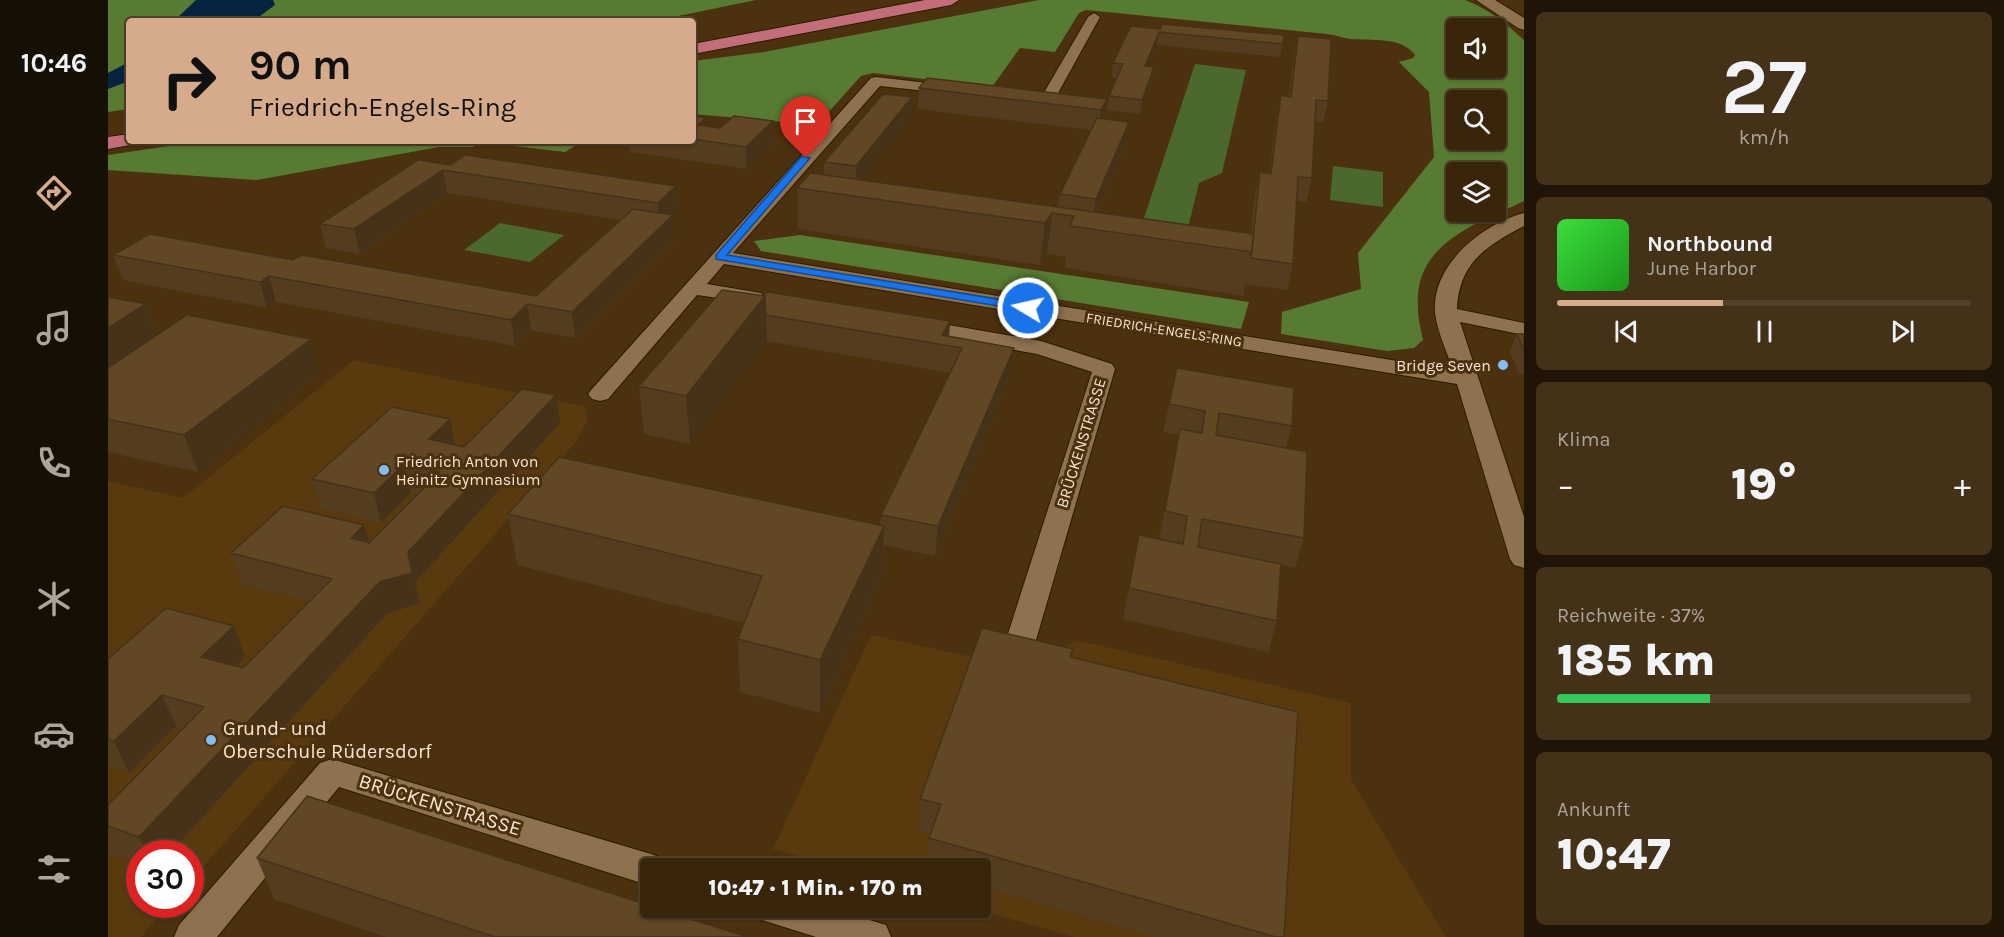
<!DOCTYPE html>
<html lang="de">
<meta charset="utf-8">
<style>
:root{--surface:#38250a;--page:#433118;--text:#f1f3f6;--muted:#aba59c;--line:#52422b;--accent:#d6ab8b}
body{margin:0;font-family:Karla,sans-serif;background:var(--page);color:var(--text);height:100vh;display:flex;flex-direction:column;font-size:22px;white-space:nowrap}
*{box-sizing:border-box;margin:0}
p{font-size:20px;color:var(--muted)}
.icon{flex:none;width:33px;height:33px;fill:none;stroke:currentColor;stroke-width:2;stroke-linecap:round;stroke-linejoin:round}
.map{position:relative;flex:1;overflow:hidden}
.sheet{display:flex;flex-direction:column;gap:12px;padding:12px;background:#1f1406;width:480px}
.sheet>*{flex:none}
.banner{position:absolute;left:18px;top:18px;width:570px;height:126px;border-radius:6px;box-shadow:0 2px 4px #0004,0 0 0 2px var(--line);background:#d6ab8b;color:#111;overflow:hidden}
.buttons{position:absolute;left:1338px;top:18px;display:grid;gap:12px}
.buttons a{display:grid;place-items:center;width:60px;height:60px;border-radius:6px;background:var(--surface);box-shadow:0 2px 4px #0004,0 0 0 2px var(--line);font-size:30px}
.speed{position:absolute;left:18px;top:840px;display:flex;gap:12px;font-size:30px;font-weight:700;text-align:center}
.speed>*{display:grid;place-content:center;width:78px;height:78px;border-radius:50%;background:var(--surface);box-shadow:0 2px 4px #0004,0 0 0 2px var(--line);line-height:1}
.speed .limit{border:9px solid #d22;background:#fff;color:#111}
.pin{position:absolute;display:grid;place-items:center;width:51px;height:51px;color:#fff;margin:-62px -26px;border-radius:50% 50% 50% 0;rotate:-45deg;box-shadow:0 0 6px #0007}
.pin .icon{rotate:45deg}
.me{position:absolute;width:66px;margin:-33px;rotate:279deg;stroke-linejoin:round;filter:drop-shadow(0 0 4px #0008)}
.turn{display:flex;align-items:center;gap:21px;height:126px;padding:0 24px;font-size:27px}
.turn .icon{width:78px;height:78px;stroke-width:2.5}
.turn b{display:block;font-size:42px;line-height:51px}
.big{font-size:45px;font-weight:800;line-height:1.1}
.sheet .widget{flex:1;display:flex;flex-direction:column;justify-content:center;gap:9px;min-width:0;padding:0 21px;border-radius:9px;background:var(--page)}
.sheet .dial{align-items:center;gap:0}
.dial b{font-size:78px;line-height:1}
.song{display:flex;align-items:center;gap:18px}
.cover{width:72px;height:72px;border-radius:9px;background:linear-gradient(135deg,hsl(120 70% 55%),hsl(120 70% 35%))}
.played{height:6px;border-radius:3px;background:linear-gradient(90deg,var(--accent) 40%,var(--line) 40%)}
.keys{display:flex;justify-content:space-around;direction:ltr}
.heat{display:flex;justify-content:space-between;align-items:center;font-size:33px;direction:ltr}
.charge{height:9px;border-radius:4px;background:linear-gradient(90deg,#34c759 37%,var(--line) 0)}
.trip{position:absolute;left:532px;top:858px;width:351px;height:60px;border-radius:6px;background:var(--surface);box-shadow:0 2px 4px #0004,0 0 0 2px var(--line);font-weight:800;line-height:60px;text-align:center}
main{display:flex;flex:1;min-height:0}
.tab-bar{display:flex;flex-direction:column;width:108px;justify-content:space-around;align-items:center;background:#160f04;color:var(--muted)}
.tab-bar .icon{width:42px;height:42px}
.tab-bar .current{color:var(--accent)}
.tab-bar b{font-size:27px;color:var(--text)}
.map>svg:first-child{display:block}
.built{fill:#593a0e}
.green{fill:#4b682d}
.forest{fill:#587b33;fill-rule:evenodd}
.water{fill:#062442}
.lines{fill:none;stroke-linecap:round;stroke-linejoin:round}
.minor-casing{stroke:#2d1a01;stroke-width:2}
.tertiary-casing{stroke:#2d1a01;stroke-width:2}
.motorway-casing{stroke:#2d1a01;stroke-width:2}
.minor{fill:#8e714e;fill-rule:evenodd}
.tertiary{fill:#8e714e;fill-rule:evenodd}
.motorway{fill:#c26d7a;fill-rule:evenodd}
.wall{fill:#543d1f}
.shaded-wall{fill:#453219}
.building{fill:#624724;stroke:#453219;stroke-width:1.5}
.route{fill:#1a73e8;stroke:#114b97;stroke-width:1.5}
.poi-dot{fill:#82bcfa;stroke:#4b310e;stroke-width:2}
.labels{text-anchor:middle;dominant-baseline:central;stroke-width:6;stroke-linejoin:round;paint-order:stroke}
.far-street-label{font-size:14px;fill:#f5e5d2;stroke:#4b310e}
.poi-label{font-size:16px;fill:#f5e5d2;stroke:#4b310e;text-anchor:end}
.street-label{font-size:16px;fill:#f5e5d2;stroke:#4b310e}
.near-poi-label{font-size:20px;fill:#f5e5d2;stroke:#4b310e;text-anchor:start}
.near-street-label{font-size:20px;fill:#f5e5d2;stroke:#4b310e}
</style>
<main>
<nav class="tab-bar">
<b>10:46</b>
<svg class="icon current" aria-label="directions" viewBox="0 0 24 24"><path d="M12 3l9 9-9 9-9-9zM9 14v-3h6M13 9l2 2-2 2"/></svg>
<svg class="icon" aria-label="music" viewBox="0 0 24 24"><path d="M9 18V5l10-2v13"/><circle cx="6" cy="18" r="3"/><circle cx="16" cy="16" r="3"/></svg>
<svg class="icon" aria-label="phone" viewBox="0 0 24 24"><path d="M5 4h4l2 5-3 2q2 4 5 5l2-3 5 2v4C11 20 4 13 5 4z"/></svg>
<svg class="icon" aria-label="climate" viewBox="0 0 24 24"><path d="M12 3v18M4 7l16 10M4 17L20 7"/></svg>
<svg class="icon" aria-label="car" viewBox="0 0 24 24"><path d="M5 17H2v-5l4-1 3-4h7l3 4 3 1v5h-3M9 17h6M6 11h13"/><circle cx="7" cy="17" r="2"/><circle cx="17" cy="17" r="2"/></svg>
<svg class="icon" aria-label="filters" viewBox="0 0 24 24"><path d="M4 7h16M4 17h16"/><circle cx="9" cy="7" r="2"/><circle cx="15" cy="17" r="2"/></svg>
</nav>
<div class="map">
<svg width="1416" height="937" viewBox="0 0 1416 937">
<rect width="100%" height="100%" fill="#4b310e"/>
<path class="built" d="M246 360 477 406 480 420 468 442 83 881 82 854H32V904L61 905 33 937H0V481L75 498Z
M763 635 921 669 968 640 1243 703V780L1338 937H966L865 908H873V868H731L665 849Z"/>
<path class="green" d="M1087 64 1138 70 1114 173 1091 183 1078 236 1032 230Z
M1225 166 1275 172V207L1222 200Z
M392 223 456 235 422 262 356 250Z"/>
<path class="forest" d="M0 0H648L546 21H21V109L0 112Z
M931 0H1357C1382 10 1396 22 1416 40V201C1369 224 1305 243 1310 308 1310 319 1313 330 1315 340L1306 348 1279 351 1173 334 1174 312 1253 289 1250 253 1326 157 1321 92 1291 62 1305 58 1307 55C1294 36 1262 41 1243 39 1235 38 1227 35 1219 34L978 10 971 13 947 52 912 48 884 87 765 73 753 76 709 125 585 114V61L656 52ZM1348 28H1388V68H1348ZM1348 100H1388V140H1348ZM1348 172H1388V212H1348Z
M94 141H475L457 152 372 142 365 147H331L149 180 0 170V155Z
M692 235 1141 302 1133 329 653 251 646 241Z"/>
<path class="water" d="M88 0H165L167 5 148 19H68Z
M21 62V81L0 89V73Z"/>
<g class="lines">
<g class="minor-casing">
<path id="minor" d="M986 13 992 17 944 104 939 106 911 101 908 98 911 95 934 96 980 17Z
M768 77 846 86 853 90 846 94 772 86 625 253 1345 370C1339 352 1329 331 1327 313 1323 265 1374 224 1416 213V226C1378 246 1351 263 1349 309L1416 323V335L1352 322 1416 517V568L1406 565 1402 559 1349 384 616 264 599 284 653 293 656 297 653 301 646 303 589 295 500 399 492 401 484 399 480 394 484 389 763 78Z
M806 319 933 341 1004 364 1007 369 928 640 924 647 913 651 902 647 898 640 984 372 929 354 798 330 795 325 798 320Z
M224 759 543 854 556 859 561 868H543V886L231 787 109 937H66L71 925 212 763Z
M648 908H722L778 925 783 937H708L654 920Z"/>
</g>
<g class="tertiary-casing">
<path id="tertiary" d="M1368 0H1387L1416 18V30L1410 28Z"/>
</g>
<g class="motorway-casing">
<path id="motorway" d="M817 0H851L843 5 585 54V44Z
M21 134V141H31L28 144 0 149V137Z"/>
</g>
<use href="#minor" class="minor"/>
<use href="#tertiary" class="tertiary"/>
<use href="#motorway" class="motorway"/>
</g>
<path class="wall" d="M1052 29 1175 44 1172 57 1049 45 1040 67H1046L1044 81 1032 114 999 110 1001 96 1009 78 1004 77 1005 63Z
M1190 36 1220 101 1215 122 1207 121 1204 178 1198 202 1189 201 1185 264 1179 290 1137 284 1135 296 957 268 958 257 939 254 932 265 690 229 689 188 716 175V162L803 118 755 180 950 207 952 194 983 130 810 109 811 88 999 99 996 119 1018 144 989 212 1143 233 1147 195 1152 172 1161 173 1169 116 1173 95 1181 96 1186 56Z
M585 116 598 126 612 128 665 121 666 143 639 169 522 152 521 141H585Z
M342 165 568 186 570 210 564 215 566 239 467 338 423 330 407 346 168 302 159 308 15 280 5 255 185 260 428 296 512 220 339 193 252 254 218 248 212 224Z
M655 296 842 321 841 337 903 375 827 556 776 545 774 577 712 713 632 692 630 639 636 623 409 565 400 514 772 525 773 515 842 373 658 341 582 444 536 434 531 386Z
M0 297 38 304 49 335 212 373 90 472 0 452Z
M1409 334H1416V375L1411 374 1402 352Z
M448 395 452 423 307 582 312 603 281 613 273 620 61 854H32V864L1 853 0 805 75 729 68 726 21 773 0 766V659L137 657 127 666 135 668 202 601 134 584 123 553 256 525 261 543 309 494 303 493 273 523 213 508 204 479 347 445 356 447Z
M1061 404 1184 426 1178 448 1196 538 1187 568 1173 565 1169 621 1160 652 1015 619 1031 535 1051 539 1071 435 1055 432Z
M963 657 1176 937H1047L873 886V868H819L821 838 823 834 810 831 812 799Z
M149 858 640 937H278L166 899Z"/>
<path class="shaded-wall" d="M1051 32 1049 45 1035 80 1037 66Z
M1046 67 1044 81 1032 114 1034 100Z
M804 97 803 118 748 190V166Z
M999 99 996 120 990 131 993 110Z
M598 118 599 139 589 125Z
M665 121 666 143 639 169 638 147Z
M1021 122 1018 144 984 223 988 199Z
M335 170 339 193 252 254 246 229Z
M568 186 570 210 552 227 550 203Z
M944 213 939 254 932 265 937 223Z
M565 215 566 239 467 338 464 312Z
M161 276 168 302 159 308 152 282Z
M657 296 659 341 582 444 578 396Z
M38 304 50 338 0 370V328Z
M419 304 423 330 407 346 403 320Z
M842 321 840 346 834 335Z
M203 339 212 373 90 472 76 435Z
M906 348 903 375 827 556 830 526Z
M448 395 452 423 307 582 312 603 281 613 273 620 61 854H40L31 837Z
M342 419 347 448 321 439Z
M296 464 303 493 273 523 266 493Z
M256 525 265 555 243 538Z
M776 526 774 577 712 713V660Z
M126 626 137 657 106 688 93 657Z
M54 695 68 726 21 773 6 741Z"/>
<path class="building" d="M1054 24 1176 35 1175 44 1051 32 1037 66 1046 67 1034 100 1001 96 1015 64 1005 63 1023 26 1052 29Z
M1190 36 1223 39 1220 101 1208 100 1204 178 1190 177 1185 264 1143 258 1152 172 1163 174 1173 95 1183 97Z
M819 78 999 99 993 110 811 88Z
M775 94 804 97 748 166 716 162Z
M585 116 598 118 589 125 612 128 626 116 665 121 638 147 585 139Z
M989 118 1021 122 988 199 952 194Z
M357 155 568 186 550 203 335 170 246 229 212 224 310 160 342 165Z
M702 173 1146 234 1144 252 962 226 966 216 944 213 937 223 689 188Z
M525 209 565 215 464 312 419 304 403 320 161 276 152 282 5 255 42 234 185 260 194 255 428 296Z
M614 290 657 296 578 396 531 386Z
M659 292 842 321 834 335 906 348 830 526 773 515 854 348 658 315 657 296H655Z
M0 297 38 304 0 328Z
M79 315 203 339 76 435 0 419V368Z
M1409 334H1416V351Z
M1069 368 1186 388 1184 426 1111 413 1108 435 1199 452 1196 538 1094 519 1090 547 1173 564 1169 621 1021 588 1031 535 1075 544 1079 516 1057 511 1072 429 1094 433 1097 411 1061 404Z
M414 389 448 395 300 552 304 573 272 582 265 589 31 837 0 826V805L96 707 54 695 6 741 0 739V659L58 608 126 626 93 657 135 668 224 579 123 553 175 506 256 525 243 538 261 543 332 472 296 464 266 493 204 479 284 407 342 419 321 439 356 447Z
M451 457 776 526 712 660 630 639 654 576 400 514Z
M874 628 965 649 962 657 1190 712 1176 937H1168L821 838 833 804 812 799Z
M199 796 543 906V908H547L640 937H387L149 858Z"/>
<path class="route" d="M694 156 702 158 619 255 920 304 925 308 920 311 608 259V255Z"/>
<g class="poi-dot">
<circle cx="1395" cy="365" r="6"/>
<circle cx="276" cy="470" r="6"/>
<circle cx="103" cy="740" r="6"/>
</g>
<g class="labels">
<g class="far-street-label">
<text transform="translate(1056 330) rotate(9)">FRIEDRICH-ENGELS-RING</text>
</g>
<g class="poi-label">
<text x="1383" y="365">Bridge Seven</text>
<text x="288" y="461" text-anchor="start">Friedrich Anton von<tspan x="288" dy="18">Heinitz Gymnasium</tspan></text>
</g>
<g class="street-label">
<text transform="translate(973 443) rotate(-73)">BRÜCKENSTRASSE</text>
</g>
<g class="near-poi-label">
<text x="115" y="728">Grund- und<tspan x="115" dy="23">Oberschule Rüdersdorf</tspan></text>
</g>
<g class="near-street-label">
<text transform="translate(332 805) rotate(17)">BRÜCKENSTRASSE</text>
</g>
</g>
</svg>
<div class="buttons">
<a><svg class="icon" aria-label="sound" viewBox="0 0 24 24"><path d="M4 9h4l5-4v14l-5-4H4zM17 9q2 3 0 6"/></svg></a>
<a><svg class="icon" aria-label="search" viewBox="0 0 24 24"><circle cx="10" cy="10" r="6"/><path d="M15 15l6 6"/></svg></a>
<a><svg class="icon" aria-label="layers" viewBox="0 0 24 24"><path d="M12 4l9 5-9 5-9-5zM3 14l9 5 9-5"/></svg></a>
</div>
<div class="speed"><div class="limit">30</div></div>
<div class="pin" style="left:698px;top:158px;background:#d93025"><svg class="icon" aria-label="arrive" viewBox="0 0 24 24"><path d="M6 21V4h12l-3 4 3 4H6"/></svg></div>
<svg class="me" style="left:920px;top:308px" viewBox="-20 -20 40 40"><circle r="17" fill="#1a73e8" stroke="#fff" stroke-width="3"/><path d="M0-11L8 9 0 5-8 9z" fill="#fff"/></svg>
<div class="trip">10:47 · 1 Min. · 170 m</div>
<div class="banner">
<div class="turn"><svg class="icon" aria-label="right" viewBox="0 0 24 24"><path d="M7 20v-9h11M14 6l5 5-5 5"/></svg><div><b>90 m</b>Friedrich-Engels-Ring</div></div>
</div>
</div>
<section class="sheet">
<div class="widget dial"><b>27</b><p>km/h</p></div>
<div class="widget">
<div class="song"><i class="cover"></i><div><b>Northbound</b><p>June Harbor</p></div></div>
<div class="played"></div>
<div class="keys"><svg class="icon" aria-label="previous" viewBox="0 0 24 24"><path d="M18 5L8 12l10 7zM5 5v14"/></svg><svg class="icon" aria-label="pause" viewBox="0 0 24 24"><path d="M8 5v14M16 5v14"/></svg><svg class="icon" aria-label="next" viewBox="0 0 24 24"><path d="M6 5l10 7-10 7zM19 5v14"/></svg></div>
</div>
<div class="widget"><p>Klima</p>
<div class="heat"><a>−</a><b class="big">19°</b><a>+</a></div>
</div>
<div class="widget"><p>Reichweite · 37%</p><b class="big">185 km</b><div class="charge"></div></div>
<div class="widget"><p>Ankunft</p><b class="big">10:47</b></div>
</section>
</main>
